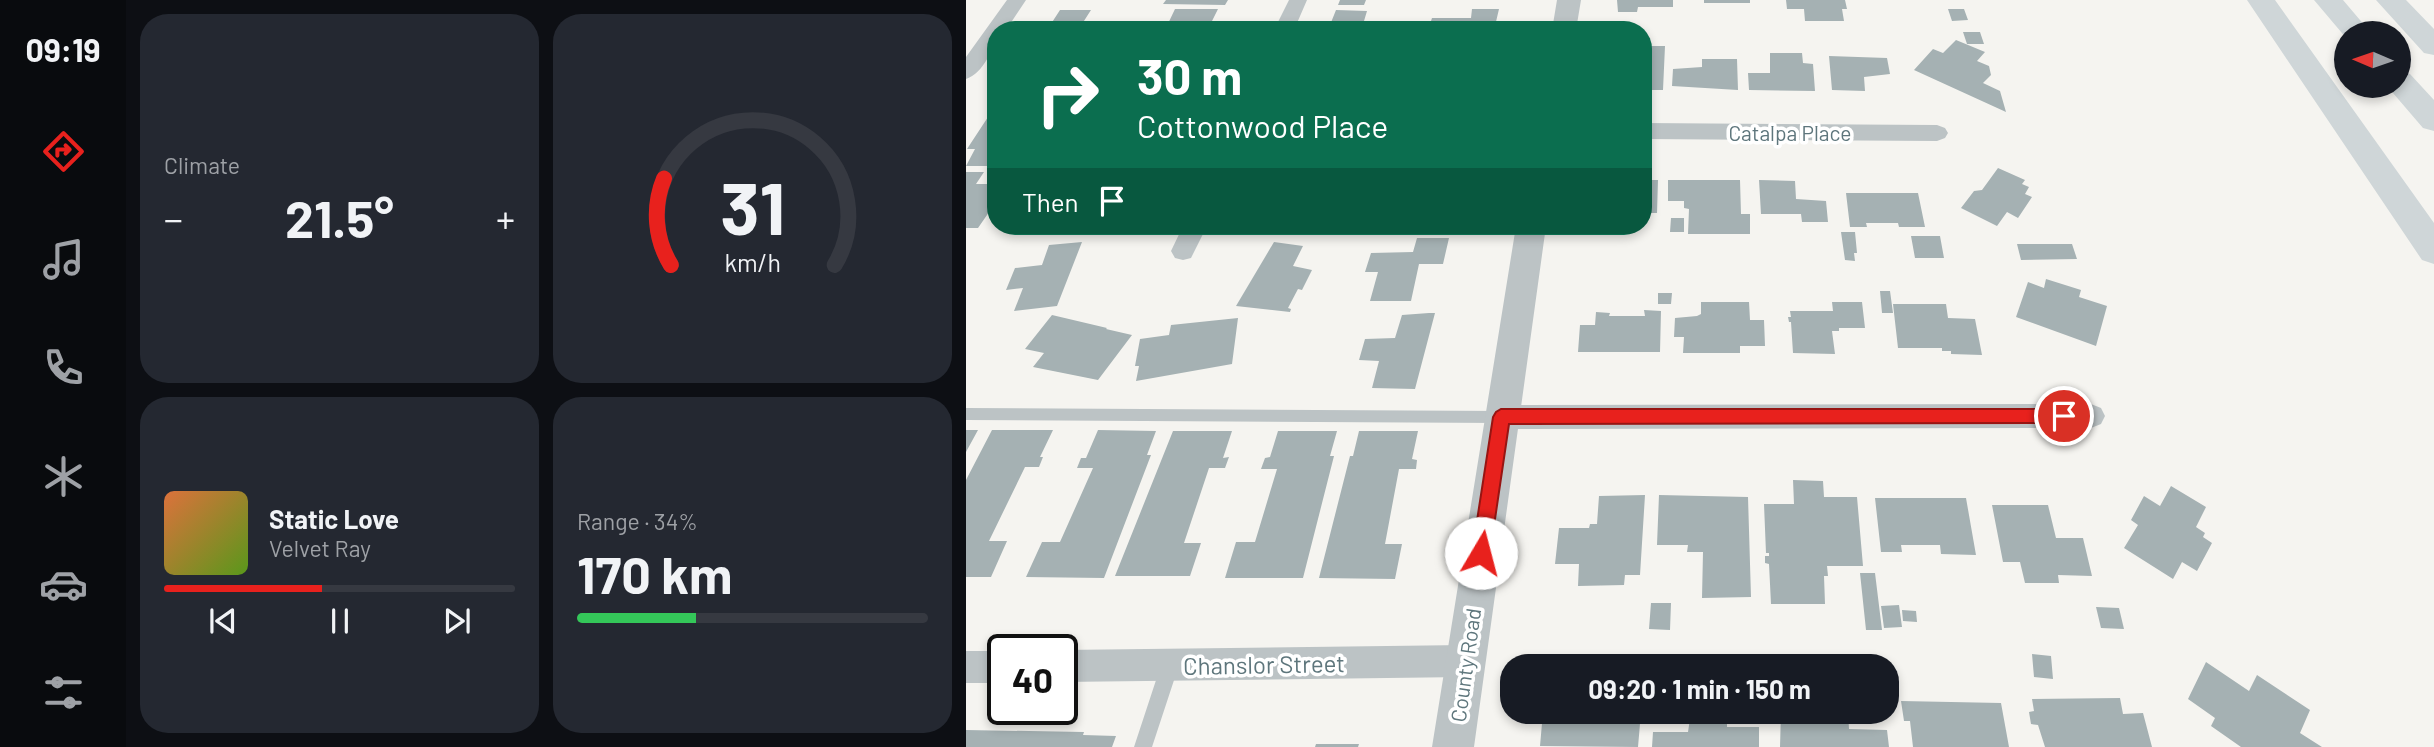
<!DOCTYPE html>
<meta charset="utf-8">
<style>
:root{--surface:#171b24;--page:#242831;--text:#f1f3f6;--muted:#9ea1a6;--line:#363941;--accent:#e8211d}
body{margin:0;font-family:Barlow,sans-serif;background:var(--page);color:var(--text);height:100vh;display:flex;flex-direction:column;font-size:26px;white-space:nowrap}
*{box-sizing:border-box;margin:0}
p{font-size:23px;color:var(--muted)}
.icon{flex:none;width:38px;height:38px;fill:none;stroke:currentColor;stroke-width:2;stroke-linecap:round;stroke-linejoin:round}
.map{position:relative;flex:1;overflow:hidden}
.side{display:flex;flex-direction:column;gap:14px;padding:14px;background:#0d0f14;width:840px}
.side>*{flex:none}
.banner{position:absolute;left:21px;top:21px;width:665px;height:214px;border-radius:28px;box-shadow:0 4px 10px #0003;background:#0b6e4f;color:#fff;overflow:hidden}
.needle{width:46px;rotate:272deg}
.controls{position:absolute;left:1368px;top:21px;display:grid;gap:14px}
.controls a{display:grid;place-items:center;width:77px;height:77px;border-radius:50%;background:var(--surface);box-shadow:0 4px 10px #0003;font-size:35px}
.speed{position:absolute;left:21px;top:634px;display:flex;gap:14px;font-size:35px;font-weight:700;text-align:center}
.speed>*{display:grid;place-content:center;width:91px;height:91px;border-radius:50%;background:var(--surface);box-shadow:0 4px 10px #0003;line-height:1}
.speed .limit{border:4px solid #111;border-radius:10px;background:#fff;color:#111}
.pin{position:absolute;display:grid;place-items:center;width:60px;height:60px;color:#fff;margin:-30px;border:4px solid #fff;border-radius:50%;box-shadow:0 2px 7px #0007}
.me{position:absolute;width:77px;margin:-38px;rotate:8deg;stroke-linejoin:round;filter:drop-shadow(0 0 5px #0008)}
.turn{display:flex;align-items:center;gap:24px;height:147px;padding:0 35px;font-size:32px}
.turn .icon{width:91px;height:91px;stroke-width:2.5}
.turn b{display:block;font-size:49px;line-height:60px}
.then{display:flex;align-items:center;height:66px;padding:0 35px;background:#0003;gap:14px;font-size:26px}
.big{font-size:52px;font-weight:700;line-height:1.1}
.side .tile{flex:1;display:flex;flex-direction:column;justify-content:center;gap:10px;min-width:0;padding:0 24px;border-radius:28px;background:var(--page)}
.side .dial{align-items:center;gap:0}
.dial svg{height:182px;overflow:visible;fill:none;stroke:var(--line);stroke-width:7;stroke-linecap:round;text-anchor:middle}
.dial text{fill:var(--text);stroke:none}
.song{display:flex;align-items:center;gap:21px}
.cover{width:84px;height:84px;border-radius:10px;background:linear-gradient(135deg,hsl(20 70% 55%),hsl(90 70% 35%))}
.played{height:7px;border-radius:4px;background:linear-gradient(90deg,var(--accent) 45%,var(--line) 45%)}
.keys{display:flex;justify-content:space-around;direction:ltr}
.heat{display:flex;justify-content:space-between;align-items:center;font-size:38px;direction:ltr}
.charge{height:10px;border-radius:5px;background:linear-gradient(90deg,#34c759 34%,var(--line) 0)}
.side .tiles{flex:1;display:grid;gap:14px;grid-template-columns:repeat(2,1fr)}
.trip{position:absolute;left:534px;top:654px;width:399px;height:70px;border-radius:28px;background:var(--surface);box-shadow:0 4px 10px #0003;font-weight:700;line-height:70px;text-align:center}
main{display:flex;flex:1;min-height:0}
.tab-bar{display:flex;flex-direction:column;width:126px;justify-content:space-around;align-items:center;background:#090b0e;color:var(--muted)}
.tab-bar .icon{width:49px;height:49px}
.tab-bar .selected{color:var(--accent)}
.tab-bar b{font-size:32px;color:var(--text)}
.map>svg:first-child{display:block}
.building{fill:#a5b1b3}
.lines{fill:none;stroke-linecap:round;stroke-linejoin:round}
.service{fill:#bcc3c5;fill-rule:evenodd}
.minor{fill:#bcc3c5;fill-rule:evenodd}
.tertiary{fill:#bcc3c5;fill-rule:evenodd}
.motorway{fill:#cfd6d8;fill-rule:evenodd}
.route{fill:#e8211d;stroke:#971513;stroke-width:2}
.labels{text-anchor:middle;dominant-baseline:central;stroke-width:7;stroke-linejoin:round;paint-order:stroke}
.street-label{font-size:21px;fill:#5e767c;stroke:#fff}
.near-street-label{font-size:24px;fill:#5e767c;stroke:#fff}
</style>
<main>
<nav class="tab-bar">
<b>09:19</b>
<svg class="icon selected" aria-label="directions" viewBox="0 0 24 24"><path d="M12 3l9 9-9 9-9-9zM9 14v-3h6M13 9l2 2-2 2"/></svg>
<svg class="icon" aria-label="music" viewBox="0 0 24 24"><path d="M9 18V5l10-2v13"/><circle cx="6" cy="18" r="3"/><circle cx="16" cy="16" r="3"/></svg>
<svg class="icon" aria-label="phone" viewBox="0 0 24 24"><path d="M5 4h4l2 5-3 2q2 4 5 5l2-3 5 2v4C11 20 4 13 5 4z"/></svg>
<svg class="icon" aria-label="climate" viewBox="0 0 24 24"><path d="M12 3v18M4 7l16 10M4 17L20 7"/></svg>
<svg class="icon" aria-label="car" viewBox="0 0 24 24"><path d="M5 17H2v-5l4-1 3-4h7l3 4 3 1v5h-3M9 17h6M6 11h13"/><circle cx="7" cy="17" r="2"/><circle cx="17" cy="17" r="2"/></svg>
<svg class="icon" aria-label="filters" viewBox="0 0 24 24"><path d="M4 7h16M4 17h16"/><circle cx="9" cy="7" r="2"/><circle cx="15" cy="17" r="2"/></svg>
</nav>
<section class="side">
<div class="tiles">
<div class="tile"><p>Climate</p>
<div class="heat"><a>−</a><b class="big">21.5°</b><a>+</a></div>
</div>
<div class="tile dial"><svg viewBox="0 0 100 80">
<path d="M14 69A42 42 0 1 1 86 69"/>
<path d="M14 69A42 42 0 0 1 11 31" stroke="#e8211d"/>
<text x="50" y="56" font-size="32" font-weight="700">31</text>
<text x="50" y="72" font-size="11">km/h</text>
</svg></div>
<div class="tile">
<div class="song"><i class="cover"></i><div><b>Static Love</b><p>Velvet Ray</p></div></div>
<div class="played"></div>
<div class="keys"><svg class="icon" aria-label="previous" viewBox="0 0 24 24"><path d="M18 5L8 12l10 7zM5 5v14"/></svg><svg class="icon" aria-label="pause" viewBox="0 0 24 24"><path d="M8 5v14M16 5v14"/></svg><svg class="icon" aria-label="next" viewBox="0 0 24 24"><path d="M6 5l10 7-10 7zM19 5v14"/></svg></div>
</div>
<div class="tile"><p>Range · 34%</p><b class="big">170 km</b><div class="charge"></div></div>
</div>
</section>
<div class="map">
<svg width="1468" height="747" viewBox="0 0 1468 747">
<rect width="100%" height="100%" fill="#f5f4f0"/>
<path class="building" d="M200 0H262L259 5 197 4Z
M374 0H400L398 5H372Z
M651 0H707V7H672L671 12H652Z
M738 0H784V3H738Z
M820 0H879L881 9H876L878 21H839L838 9H821Z
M209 9H252L245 23H251L248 30H199Z
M506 9H533L529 26H509L508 30H462L466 18H505Z
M982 9H998L1002 20 986 21Z
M94 10H125L116 24H133L129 30H81Z
M370 10 401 11 398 21H410L408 30H362Z
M997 32H1014L1018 44H1001Z
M990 40 1019 52 1011 61 1023 66 1025 75 1017 83 1034 91 1040 112 948 70 967 49 977 53Z
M677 46H699L697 90H677Z
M804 53H836L837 63 847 64 849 91 783 90 782 73H804Z
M863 56 921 58 924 74 898 77 899 91 866 90Z
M736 59H771L772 90 706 86 707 69 736 67Z
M24 114H30V161L26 166H0L9 149H1Z
M1032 168 1059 180 1056 184 1063 187 1059 194 1066 197 1052 218 1041 212 1031 226 995 208 1008 191 1016 190Z
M0 172H18L10 184H30V202L12 228H0Z
M677 180H692L691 213H677Z
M702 180H774L775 214H784V234H722L723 209 718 208V201H702Z
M793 180 829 181 830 199 860 201 862 222H836L835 214H795Z
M880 193H952L959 227H933L932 223H900L901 227H884Z
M705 218H718V232H704Z
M441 226H479L477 235H439Z
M875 232H889L891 253H888L889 261 879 260Z
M945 236H974L978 258H949Z
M451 238H483L477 264H453L445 301H404L412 272H399L405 253 447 252Z
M116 242 91 306 48 311 57 288 40 290 49 268 76 265 83 245Z
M308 242 337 246 327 266 346 270 336 290 332 289 322 308 325 309 324 312 270 306Z
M1051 244H1106L1111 259 1055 260Z
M1080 279 1115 290 1113 297 1141 306 1130 346 1050 317 1062 282 1078 288Z
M914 291H924L927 313H916Z
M692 293H706L705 304H692Z
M735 302H783L784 320H798L799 346H774V353H717L718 337H708L709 318 731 316 735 314Z
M866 302H896L899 328H873V331H866L869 354 827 353 825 322H823L822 317H825L824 311H867Z
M927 304H980L982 318 1009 319 1016 355 985 354V351H976V348H932Z
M678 310 695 311 694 352H612L614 325H629L630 312 644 313 643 316H679Z
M463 313H469L449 389 406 388 413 361 393 360 399 339 429 338 436 315Z
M86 315 141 328 140 329 166 335 132 380 67 367 78 353 59 349Z
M272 318 266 364 170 381 173 366H169L174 339 203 335 205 325Z
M0 430H12L0 452Z
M26 430H87L74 457H77L73 467H59L23 541H41L25 577H0V480Z
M132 430 190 431 181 455H185L138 578 60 577 76 542H94L127 468H111L115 458H120Z
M207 431H266L257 458 263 457 259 468H243L218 543H235L224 576H149Z
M312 431H371L364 456H368L337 578H259L270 542H289L311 469H295L299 458 304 457Z
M393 431H452L446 459 451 460 450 469H433L419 544H436L429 579 353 578 384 456H387Z
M827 480 857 481 858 497H891L897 566H861L862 576H858L859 604H805L803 564 799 563V556H803V553H800L798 504H828Z
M1205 486 1240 507 1230 527 1239 533 1237 537 1246 543 1231 571 1216 562 1207 579 1158 548 1172 525 1165 520 1178 496 1194 506Z
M679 495 674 575H659L658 585 612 586 613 564H589L593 528H623L624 524H631L633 496Z
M693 495 782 497 785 597 736 598 737 552H721L722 545H691Z
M909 498H1000L1010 555 975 554 974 545H935L936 552H915Z
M1026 505H1082L1090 538H1117L1126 576 1092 575 1093 583H1059L1054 562H1037Z
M894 573H909L916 630H900Z
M685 603H705L704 630 683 629Z
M933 605 936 627 918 628 915 606Z
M1130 607 1153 608 1158 629 1135 628Z
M936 610 950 611 951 622 937 621Z
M1066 654 1085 656 1087 679 1068 677Z
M1240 662 1283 691 1291 675 1344 710 1334 733 1356 747H1275L1245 726 1249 718 1222 699Z
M1154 698 1157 714 1177 713 1186 747H1079L1072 725 1065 724 1063 712 1068 711 1066 699Z
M935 701 1035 703 1043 747H947L944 721H938Z
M577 712H675L672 747 574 746Z
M725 712H761V727H793V747H686L687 732H722Z
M815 712H882L883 729 921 730 923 747H814Z
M0 730 118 732 117 735 150 736 146 747H0Z
M350 744H393L392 747H349Z"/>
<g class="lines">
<path class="service" d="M0 408 535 411 540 412 542 417 540 422 535 423 0 420Z
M204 656 210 659 213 665 186 747H168L195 665 198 659Z"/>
<path class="minor" d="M41 0H60L40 30H30C30 46 17 74 0 79V57Z
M323 0H341L328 30H308Z
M677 123 971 125 979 128 982 133 979 138 971 141 677 139Z
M217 226H241L225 258 217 260 209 258 205 251Z
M1125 404 1135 408 1139 416 1135 424 1125 428 535 429 525 425 521 417 525 409 535 405Z
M499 645 510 650 515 661 510 672 499 677 96 682V650Z
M0 651H37V683H0Z"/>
<path class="tertiary" d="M591 0H615L610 30H586Z
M550 226H580L508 747H466Z"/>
<path class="motorway" d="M1281 0H1309L1468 223V264L1456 260Z
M1348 0H1377L1405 33H1381V39Z
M1410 0H1440L1468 29V55L1458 53Z
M1433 71 1444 74 1468 100V131L1457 128 1421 86H1433Z"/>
</g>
<path class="route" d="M535 409H1098L1104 411 1106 416 1104 421 1098 423 543 424 524 553 522 559 515 561 509 559 506 553 527 417 530 412Z"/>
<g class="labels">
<g class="street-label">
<text x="824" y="132">Catalpa Place</text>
<text transform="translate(499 665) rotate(-82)">County Road</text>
</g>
<g class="near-street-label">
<text transform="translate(298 664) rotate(-1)">Chanslor Street</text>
</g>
</g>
</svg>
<div class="controls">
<a><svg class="needle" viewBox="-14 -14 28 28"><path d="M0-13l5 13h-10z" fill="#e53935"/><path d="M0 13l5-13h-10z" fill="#9ea1a6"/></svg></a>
</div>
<div class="speed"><div class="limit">40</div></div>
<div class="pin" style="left:1098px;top:416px;background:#d93025"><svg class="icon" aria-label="arrive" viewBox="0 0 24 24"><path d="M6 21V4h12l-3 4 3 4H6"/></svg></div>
<svg class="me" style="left:515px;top:553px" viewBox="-20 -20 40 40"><circle r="19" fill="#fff"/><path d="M0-13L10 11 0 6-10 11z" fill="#e8211d"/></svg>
<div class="trip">09:20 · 1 min · 150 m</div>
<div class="banner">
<div class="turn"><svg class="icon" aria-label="right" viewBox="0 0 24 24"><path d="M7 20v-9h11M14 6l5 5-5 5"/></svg><div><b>30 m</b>Cottonwood Place</div></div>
<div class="then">Then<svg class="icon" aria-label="arrive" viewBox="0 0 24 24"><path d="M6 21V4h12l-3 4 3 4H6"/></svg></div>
</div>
</div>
</main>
